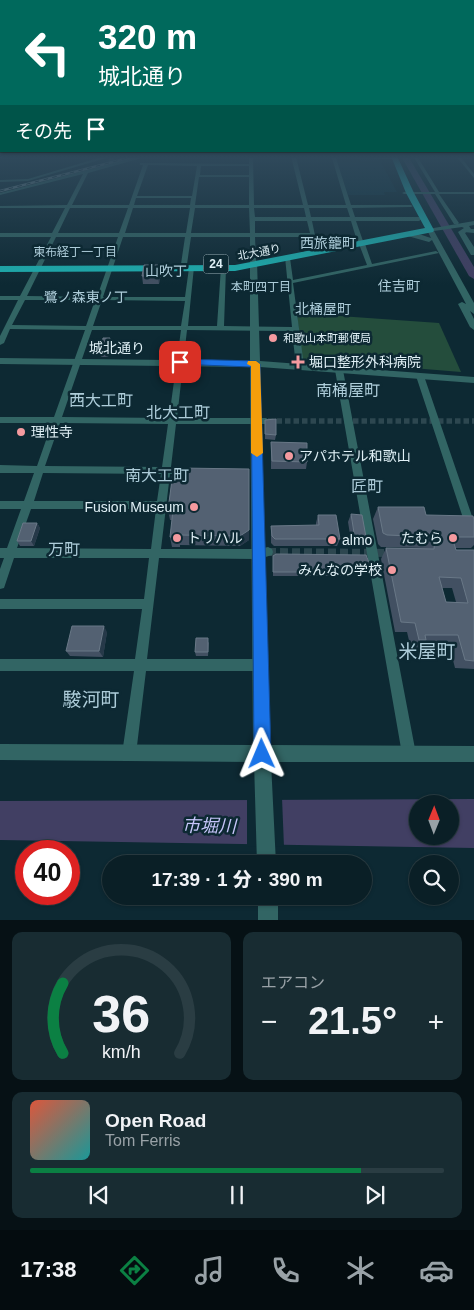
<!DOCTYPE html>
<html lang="ja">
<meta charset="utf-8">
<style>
:root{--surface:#0a1f26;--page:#182c32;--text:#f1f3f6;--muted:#99a2a7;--line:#2a3d43;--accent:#0b8043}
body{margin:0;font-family:Arial,"Noto Sans JP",sans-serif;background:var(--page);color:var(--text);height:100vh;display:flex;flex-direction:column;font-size:19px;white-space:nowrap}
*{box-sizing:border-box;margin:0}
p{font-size:16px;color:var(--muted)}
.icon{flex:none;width:28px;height:28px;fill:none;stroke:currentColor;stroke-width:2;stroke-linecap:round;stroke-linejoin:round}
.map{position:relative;height:920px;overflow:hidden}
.sheet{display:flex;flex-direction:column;gap:12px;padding:12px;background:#061115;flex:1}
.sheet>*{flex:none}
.banner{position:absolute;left:0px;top:0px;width:475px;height:152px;box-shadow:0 1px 4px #0004,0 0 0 1px var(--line);background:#00695c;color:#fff;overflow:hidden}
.needle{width:32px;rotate:1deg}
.fabs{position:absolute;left:409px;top:795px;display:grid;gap:10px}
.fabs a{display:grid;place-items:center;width:50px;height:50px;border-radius:50%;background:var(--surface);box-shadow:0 1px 4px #0004,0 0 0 1px var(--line);font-size:25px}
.speed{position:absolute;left:15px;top:840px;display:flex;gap:10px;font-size:25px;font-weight:700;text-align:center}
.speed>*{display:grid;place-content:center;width:65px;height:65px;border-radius:50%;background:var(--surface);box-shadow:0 1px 4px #0004,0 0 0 1px var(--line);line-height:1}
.speed .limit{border:8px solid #d22;background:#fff;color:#111}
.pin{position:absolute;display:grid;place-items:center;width:42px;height:42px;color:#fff;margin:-21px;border-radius:10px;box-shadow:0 2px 8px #0006}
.me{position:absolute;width:55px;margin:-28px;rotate:359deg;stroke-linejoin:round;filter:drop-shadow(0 0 4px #0008)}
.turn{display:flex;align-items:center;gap:18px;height:105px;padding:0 15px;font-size:22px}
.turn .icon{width:65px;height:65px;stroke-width:2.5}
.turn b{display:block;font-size:35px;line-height:42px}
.then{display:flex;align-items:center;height:48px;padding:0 15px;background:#0003;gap:10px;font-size:19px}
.big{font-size:38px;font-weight:800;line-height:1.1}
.sheet .card{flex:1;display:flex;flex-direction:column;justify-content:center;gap:8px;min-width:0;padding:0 18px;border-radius:10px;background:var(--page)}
.sheet .dial{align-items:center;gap:0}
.dial svg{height:130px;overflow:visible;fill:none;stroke:var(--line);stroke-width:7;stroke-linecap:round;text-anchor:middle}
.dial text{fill:var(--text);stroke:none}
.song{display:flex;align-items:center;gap:15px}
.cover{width:60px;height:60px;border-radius:8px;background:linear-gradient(135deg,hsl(10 70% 55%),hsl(180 70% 35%))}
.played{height:5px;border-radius:2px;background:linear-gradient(90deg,var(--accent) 80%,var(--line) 80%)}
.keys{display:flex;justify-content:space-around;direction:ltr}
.heat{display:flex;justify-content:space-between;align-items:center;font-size:28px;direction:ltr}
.sheet .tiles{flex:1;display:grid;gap:12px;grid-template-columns:1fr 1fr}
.card:last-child{grid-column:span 2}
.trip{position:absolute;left:102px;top:855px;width:270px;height:50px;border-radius:25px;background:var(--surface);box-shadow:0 1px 4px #0004,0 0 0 1px var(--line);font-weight:800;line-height:50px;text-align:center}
.tab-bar{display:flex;height:80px;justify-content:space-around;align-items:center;background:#040c0f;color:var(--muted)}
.tab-bar .icon{width:35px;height:35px}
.tab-bar .selected{color:var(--accent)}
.tab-bar b{font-size:22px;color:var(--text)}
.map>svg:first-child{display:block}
.built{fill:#0e3340}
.green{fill:#244d3c}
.water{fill:#413f63;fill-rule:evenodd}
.pier{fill:#0d2933}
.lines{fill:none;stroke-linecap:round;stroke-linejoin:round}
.river{fill:#413f63;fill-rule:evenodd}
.pedestrian-tunnel-far1{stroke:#2d4750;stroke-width:5.5;stroke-dasharray:5.5 3;stroke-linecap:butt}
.pedestrian-tunnel{stroke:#2d4750;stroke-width:8;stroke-dasharray:8 4;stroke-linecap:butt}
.minor-tunnel{stroke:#2d4750;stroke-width:5;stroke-dasharray:5 2.5;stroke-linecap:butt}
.minor{fill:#326564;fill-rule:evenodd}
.tertiary{fill:#326564;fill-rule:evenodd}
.trunk{fill:#1db0b0;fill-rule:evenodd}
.rail-casing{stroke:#728991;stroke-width:2.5}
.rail{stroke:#0d2933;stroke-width:1;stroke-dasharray:4.5;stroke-linecap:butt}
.wall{fill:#425062;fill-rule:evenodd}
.shaded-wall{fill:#263949}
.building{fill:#536172;stroke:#697887;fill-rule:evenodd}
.route{fill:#1a73e8;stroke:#114b97}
.slow{fill:#f59e0b}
.poi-dot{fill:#f49a9f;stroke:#0d2933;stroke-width:2}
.labels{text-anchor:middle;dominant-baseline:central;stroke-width:5;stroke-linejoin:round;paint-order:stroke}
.far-street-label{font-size:11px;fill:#e0f0f6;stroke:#0d2933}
.far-poi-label{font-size:11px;fill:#e0f0f6;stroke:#0d2933;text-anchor:start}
.far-neighbourhood-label{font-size:12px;fill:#adccd9;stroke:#0d2933}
.shield{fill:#0d2933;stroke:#a1b4bc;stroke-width:1}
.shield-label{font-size:12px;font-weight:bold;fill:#e0f0f6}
.far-quarter-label{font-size:14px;fill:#adccd9;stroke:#0d2933}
.street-label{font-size:14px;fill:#e0f0f6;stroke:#0d2933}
.poi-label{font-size:14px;fill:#e0f0f6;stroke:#0d2933;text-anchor:start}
.quarter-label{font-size:16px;fill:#adccd9;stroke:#0d2933}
.near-water-label{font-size:18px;font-style:italic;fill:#c6c5f9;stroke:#0d2933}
.near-quarter-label{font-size:19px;fill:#adccd9;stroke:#0d2933}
</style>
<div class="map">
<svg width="474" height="920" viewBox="0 0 474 920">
<rect width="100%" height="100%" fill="#0d2933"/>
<path class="built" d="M359 158 379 159 397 192H384L385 195H348L337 162H360Z"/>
<path class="green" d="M297 313 439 323 461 372 302 359Z"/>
<path class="water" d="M474 799V848L0 840V801ZM418 804H450V836H418Z"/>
<path class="pier" d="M247 798H282L284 847 247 846Z"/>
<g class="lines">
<path class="river" d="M401 156H408L474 267V279L469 276Z"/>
<path class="pedestrian-tunnel-far1" d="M268 421H474"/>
<path class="pedestrian-tunnel" d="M268 552 392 553"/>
<path class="minor-tunnel" d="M109 159 117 162"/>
<path class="minor" d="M105 156H113L28 181 0 182V180L28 179Z
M140 156H149L88 173 72 205H129L143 165H140V163L249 164V156H253L254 205H303L291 156 395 157 396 159 336 158 351 205H411L413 206 411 207 352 208 355 217H419L422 219 419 221H356L363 241 360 243 357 241 351 221H312L318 250 313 249 310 237H255L256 261 253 263 250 261V237H191L187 264 184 266 181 264 185 237H123L103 297H185L189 268 194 267 188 326H217L221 267 226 268 224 326 292 327 285 257 290 258 293 280 367 265 359 244 362 242 365 244 372 264 436 251 439 253 293 283 304 366 303 368H297L296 366 292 331 187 330 177 418H266L270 421 266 424H176L171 467 190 469 191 471 190 473 170 474 161 549H259L268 547 272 549 273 552 272 555 259 559 159 558 147 659H261L265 661 267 665 265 669 261 671H146L136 754 134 759 129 761 124 759 122 754 134 671H0V659H135L142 609H0V599H144L149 558H14L4 588 0 589V569L4 558H0V548H7L21 509H0V501H24L34 473H0V465L37 466 52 423H0V417H54L85 330 10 329 4 343 0 345V336L18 300H0V296H20L51 237H0V233H52L65 208H0V206L67 205 83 174 0 195V193ZM296 157 332 158 346 205H308ZM148 165 197 166 192 196H137ZM201 166H249V175H200ZM199 177H249V205H195ZM136 198H191L190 205H134ZM70 208H128L119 233H58ZM133 208H190L186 233H125ZM195 208H249L250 233H191ZM254 208H304L306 217H255ZM309 208H347L350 217H311ZM255 221H307L310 233H255ZM56 237H118L97 297 27 296ZM25 300H95L86 326 12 325ZM102 300 185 301 181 326H93ZM92 330H181L169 418 62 417ZM60 423 168 424 162 467 45 466ZM43 473 161 474 157 501H34ZM31 509H156L151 549 17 548Z
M413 156H417L439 192H474V194H439L459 223 458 224H454L435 194H404L402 193 404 192H435Z
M456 156H460L474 174V178Z
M466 229H474V233L464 232 463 231Z
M336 368H339L343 370 416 754 414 759 409 761 404 759 402 754 335 370Z
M417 374H420L424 376 474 522V540L471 539 469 536 416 376Z"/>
<path class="tertiary" d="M474 221V225L469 226 471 229 465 233 474 247V255H471L458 232 464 228 462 227 434 231 474 303V314L470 311 474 319V330L470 327 458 304 462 302 466 304 432 240 429 242 404 235C412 230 422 235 431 238L427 230 428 229Z
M250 259 257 261 260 361 474 377V383L260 367 270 745 474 746V762H271L276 864H257L254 762 0 760V744L253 745 250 367 0 364V358L250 361Z
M258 896H278V920H258Z"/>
<path class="trunk" d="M391 156H397L414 193 434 230 433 232 235 271 0 272V266L235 265 425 228 406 193Z"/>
<g class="rail-casing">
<path id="rail" d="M0 191 136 156"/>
</g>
<use href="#rail" class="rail"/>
</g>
<path class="wall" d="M160 265 161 273 159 284H143L142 276Z
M112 343 108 357H101L100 351Z
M265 420 276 435 275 440 265 439Z
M271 442 307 462 306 469H271Z
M173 472 249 540 240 546 180 545V547H172L170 537 172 520H170L168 510Z
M378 507 426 515 474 520V545L471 548H455L456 550H474V669L455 668 449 644H423L418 649H411L407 632H395L381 559 386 548H427L381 547 378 544 373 519ZM442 588H452L456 602H446Z
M351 514 366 537 361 547H352L348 522Z
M318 515 340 539 337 546H274L271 543V526H316V523Z
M37 523 40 528 34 546H20L17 541Z
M273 556 370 565 368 569H342L343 572 341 576H273Z
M107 632 103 657 70 656 66 651Z
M209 642 208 656H196L195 652Z"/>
<path class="shaded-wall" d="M160 265 161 273 159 284 158 276Z
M110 338 112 343 108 357 107 351Z
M37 523 40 528 34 546 31 541Z
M249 530V540L240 546V536Z
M104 626 107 632 103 657 99 651Z"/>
<path class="building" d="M144 265H160L158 276H142Z
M103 338H110L107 351H100Z
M276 419V435L265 434V420Z
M271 442 307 443V462L272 461Z
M179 468 249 469V530L240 536 178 535V537H170L173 510H168L173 472Z
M378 507H424L426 515 473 516 474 520V537H452L456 550H474V661L465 660 458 635H425L426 640H419L415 623 401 622 386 548 434 549 435 537 387 535 383 533ZM439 577 461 578 468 603 446 602Z
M351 514 362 515 366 537 364 540 355 539Z
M318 515H336L340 539H275L272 536 271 526 319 525Z
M23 523H37L31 541H17Z
M276 554 366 555 370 565 342 564 343 572H273V556Z
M72 626H104L99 651H66Z
M196 638H208V652H195Z"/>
<linearGradient id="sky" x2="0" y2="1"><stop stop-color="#07171c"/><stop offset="0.55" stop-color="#2f495b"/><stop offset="1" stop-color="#2f495b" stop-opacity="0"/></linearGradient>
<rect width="474" height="285" fill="url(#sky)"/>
<path class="route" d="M180 359 256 361 260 364 271 754 268 760 262 762 256 760 254 754 251 367 177 364 175 362Z"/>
<path class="slow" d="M248 361H256L260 364 263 453 257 457 251 453V366L247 364Z"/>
<g class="poi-dot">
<circle cx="273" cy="338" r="5"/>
<path d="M295.5 354.5h5v5h5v5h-5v5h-5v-5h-5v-5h5z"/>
<circle cx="21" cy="432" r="5"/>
<circle cx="289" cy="456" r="5"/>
<circle cx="194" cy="507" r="5"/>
<circle cx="177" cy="538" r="5"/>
<circle cx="453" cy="538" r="5"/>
<circle cx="332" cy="540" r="5"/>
<circle cx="392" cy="570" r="5"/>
</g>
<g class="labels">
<g class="far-street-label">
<text transform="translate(259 252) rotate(-11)">北大通り</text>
</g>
<g class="far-poi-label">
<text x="283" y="338">和歌山本町郵便局</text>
</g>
<g class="far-neighbourhood-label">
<text x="75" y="252">東布経丁一丁目</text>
<text x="261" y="287">本町四丁目</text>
</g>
<rect class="shield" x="203.5" y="254.5" width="25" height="19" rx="4"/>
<g class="shield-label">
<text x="216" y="264">24</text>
</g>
<g class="far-quarter-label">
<text x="328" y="243">西旅籠町</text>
<text x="166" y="271">山吹丁</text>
<text x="399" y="286">住吉町</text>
<text x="86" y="297">鷺ノ森東ノ丁</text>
<text x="323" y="309">北桶屋町</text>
</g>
<g class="street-label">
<text x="117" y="348">城北通り</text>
</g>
<g class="poi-label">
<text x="309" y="362">堀口整形外科病院</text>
<text x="31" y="432">理性寺</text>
<text x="299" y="456">アパホテル和歌山</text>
<text x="184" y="507" text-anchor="end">Fusion Museum</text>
<text x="187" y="538">トリハル</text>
<text x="443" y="538" text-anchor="end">たむら</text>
<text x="342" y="540">almo</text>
<text x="382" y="570" text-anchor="end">みんなの学校</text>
</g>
<g class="quarter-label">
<text x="348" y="390">南桶屋町</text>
<text x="101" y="400">西大工町</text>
<text x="178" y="412">北大工町</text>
<text x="157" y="475">南大工町</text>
<text x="367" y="486">匠町</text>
<text x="64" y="549">万町</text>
</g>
<g class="near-water-label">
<text transform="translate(209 826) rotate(1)">市堀川</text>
</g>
<g class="near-quarter-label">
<text x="427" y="651">米屋町</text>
<text x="91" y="699">駿河町</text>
</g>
</g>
</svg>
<div class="fabs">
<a><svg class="needle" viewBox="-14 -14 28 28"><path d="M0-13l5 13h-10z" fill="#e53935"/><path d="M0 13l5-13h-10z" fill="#99a2a7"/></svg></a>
<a><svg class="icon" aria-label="search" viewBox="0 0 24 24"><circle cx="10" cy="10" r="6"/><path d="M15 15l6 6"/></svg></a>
</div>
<div class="speed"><div class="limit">40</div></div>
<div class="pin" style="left:180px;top:362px;background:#d93025"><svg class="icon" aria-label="arrive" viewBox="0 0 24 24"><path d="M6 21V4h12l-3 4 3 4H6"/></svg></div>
<svg class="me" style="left:262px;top:754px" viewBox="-20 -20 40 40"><path d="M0-17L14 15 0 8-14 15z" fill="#1a73e8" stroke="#fff" stroke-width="4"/></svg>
<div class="trip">17:39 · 1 分 · 390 m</div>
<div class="banner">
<div class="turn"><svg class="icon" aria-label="left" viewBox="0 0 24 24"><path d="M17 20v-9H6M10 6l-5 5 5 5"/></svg><div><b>320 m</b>城北通り</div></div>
<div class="then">その先<svg class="icon" aria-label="arrive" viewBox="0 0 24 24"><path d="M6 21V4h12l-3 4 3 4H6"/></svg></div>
</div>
</div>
<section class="sheet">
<div class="tiles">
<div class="card dial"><svg viewBox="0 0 100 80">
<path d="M14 69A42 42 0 1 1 86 69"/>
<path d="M14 69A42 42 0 0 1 14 26" stroke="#0b8043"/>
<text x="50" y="56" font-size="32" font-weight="700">36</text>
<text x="50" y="72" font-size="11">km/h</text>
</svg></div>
<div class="card"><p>エアコン</p>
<div class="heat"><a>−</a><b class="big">21.5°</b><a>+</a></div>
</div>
<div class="card">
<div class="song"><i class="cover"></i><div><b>Open Road</b><p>Tom Ferris</p></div></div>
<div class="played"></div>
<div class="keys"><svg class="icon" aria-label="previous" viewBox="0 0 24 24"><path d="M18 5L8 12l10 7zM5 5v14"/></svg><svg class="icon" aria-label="pause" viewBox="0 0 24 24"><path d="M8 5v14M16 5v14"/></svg><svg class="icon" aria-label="next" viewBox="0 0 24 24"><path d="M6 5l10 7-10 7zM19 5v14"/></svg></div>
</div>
</div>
</section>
<nav class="tab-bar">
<b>17:38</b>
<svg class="icon selected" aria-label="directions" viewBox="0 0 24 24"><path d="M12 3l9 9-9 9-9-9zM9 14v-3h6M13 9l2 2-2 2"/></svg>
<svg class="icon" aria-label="music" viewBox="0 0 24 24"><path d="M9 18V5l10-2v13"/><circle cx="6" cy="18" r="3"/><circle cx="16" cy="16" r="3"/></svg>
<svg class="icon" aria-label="phone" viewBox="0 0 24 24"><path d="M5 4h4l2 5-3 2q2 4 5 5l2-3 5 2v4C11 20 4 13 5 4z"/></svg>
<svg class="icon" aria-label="climate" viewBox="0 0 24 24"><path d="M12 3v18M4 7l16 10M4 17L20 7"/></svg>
<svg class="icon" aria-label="car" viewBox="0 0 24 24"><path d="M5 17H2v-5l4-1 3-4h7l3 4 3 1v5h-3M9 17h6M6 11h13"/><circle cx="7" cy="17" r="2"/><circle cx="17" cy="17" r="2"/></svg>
</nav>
